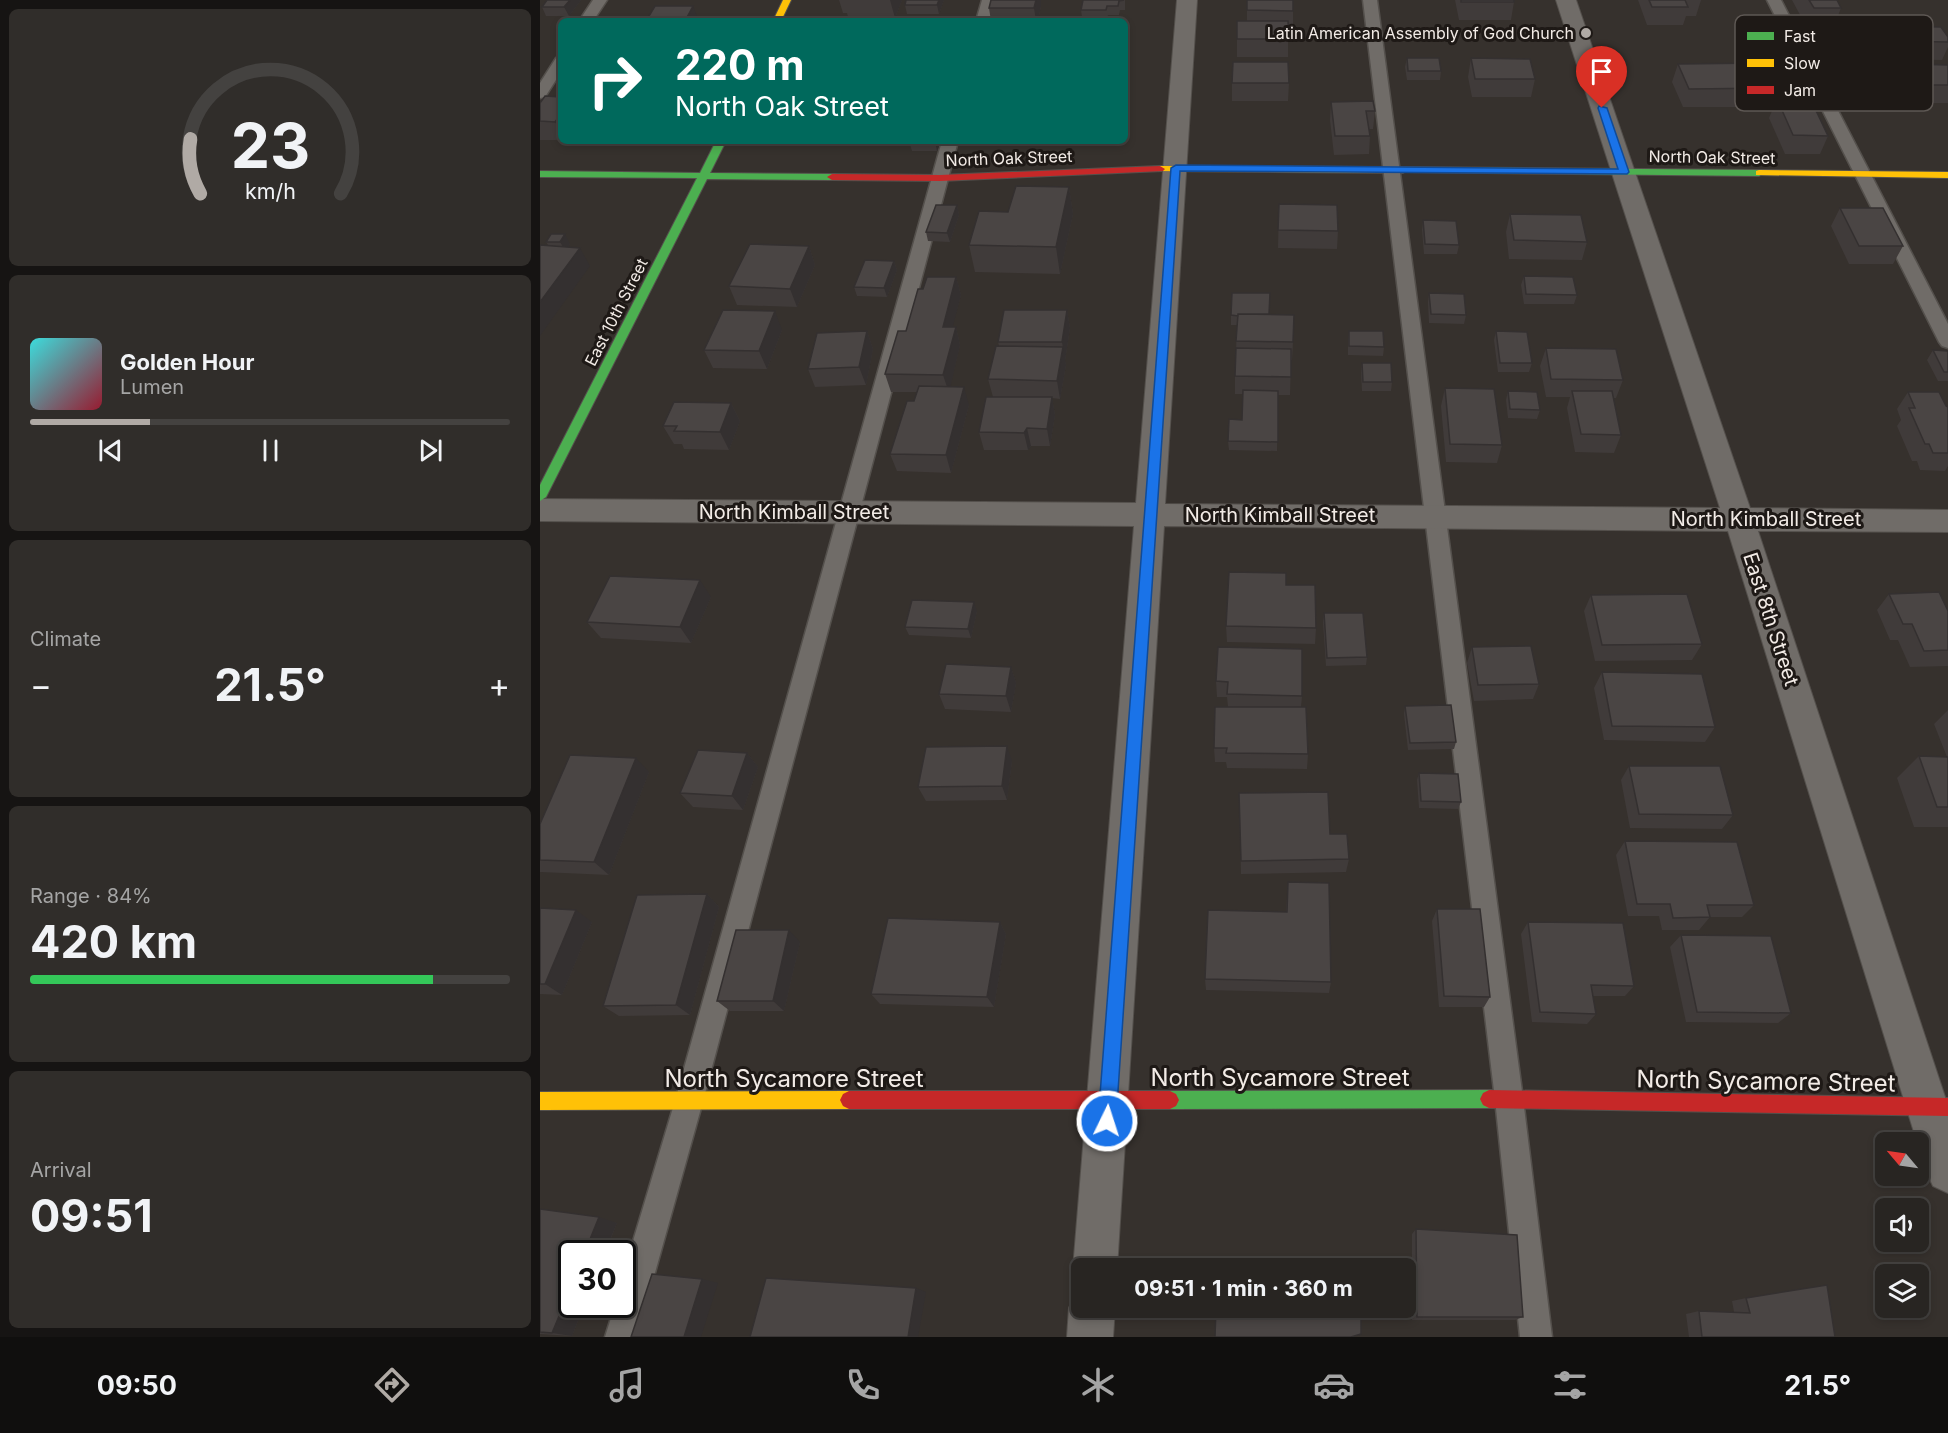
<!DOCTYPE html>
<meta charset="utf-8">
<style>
:root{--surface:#282522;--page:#302d2a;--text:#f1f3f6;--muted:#a5a5a5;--line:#444240;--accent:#b0aaa5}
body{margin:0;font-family:Inter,sans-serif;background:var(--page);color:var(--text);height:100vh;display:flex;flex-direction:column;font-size:22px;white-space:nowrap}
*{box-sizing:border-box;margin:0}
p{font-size:20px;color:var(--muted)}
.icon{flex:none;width:33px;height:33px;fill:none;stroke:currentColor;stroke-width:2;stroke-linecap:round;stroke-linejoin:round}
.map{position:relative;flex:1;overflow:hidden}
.sheet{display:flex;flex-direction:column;gap:9px;padding:9px;background:#161413;width:540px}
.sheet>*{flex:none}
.hud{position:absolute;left:18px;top:18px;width:570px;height:126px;border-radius:9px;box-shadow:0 3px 9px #0003,0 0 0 2px var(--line);background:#00695c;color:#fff;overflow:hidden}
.needle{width:39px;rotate:299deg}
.tools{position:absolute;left:1335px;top:1132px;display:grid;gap:12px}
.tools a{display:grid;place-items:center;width:54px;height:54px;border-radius:9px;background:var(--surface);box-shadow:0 3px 9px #0003,0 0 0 2px var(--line);font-size:30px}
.speed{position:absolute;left:18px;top:1240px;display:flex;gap:12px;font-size:30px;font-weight:700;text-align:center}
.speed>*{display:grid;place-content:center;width:78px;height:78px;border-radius:50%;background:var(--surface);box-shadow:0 3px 9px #0003,0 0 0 2px var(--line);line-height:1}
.speed .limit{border:3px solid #111;border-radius:9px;background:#fff;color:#111}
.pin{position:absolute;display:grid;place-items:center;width:51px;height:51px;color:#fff;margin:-62px -26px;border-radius:50% 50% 50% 0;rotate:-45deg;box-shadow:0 0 6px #0007}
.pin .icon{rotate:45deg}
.me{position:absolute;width:66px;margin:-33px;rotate:4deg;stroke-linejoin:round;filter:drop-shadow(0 0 4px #0008)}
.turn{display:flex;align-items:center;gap:21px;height:126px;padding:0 18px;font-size:27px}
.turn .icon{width:78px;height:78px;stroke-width:2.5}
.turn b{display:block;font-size:42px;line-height:51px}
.big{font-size:45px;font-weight:700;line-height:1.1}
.sheet .widget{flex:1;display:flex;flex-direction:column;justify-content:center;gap:9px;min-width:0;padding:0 21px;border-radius:9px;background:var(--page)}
.sheet .dial{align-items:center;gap:0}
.dial svg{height:156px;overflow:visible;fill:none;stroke:var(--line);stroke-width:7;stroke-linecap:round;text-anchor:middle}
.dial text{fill:var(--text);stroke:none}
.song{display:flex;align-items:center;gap:18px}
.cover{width:72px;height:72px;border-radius:9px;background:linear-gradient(135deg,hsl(180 70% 55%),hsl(350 70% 35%))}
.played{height:6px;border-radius:3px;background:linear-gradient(90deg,var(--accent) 25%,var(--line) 25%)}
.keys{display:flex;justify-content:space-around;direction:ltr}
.heat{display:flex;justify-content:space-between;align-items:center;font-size:33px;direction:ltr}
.charge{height:9px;border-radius:4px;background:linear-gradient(90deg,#34c759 84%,var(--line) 0)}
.trip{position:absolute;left:531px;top:1258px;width:345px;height:60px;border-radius:9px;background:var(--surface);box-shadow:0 3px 9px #0003,0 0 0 2px var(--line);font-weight:700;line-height:60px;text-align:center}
.menu{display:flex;height:96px;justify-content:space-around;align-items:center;background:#100f0e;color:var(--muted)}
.menu .icon{width:42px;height:42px}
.menu .current{color:var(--accent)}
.menu b{font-size:27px;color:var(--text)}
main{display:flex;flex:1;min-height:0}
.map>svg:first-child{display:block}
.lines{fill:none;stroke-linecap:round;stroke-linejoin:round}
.lane-casing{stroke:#54504c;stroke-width:3}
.street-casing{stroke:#54504c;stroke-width:2}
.fast-casing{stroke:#54504c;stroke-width:2}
.slow-casing{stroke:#54504c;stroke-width:2}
.jam-casing{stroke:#54504c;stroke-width:2}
.lane{fill:#706c68;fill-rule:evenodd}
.street{fill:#706c68;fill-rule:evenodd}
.fast{fill:#4caf50;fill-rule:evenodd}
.slow{fill:#ffc107;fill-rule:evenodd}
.jam{fill:#c62828;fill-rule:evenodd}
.wall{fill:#403b3a}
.shaded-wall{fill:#343030}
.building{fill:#4a4544;stroke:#343030;stroke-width:1.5}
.route{fill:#1a73e8;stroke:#114b97;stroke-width:1.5}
.poi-dot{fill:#b0aaa5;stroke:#1e1916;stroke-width:2}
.labels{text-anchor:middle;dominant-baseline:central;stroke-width:6;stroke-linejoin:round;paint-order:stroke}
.far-poi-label{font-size:16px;fill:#f2ebe6;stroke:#1e1916;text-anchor:end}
.far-street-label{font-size:16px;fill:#f2ebe6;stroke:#1e1916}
.street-label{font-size:20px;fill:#f2ebe6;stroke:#1e1916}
.near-street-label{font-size:24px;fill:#f2ebe6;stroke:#1e1916}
.key{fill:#1e1916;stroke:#5e5854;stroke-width:1.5}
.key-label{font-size:16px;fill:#f2ebe6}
</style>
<main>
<section class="sheet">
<div class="widget dial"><svg viewBox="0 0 100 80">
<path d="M14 69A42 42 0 1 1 86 69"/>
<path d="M14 69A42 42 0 0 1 9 41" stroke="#b0aaa5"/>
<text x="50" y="56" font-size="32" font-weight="700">23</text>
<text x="50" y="72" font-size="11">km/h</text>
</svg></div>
<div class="widget">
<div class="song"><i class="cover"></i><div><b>Golden Hour</b><p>Lumen</p></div></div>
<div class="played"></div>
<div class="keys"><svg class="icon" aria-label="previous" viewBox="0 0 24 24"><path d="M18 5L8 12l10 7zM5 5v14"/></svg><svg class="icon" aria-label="pause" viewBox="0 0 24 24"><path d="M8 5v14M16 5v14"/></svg><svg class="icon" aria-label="next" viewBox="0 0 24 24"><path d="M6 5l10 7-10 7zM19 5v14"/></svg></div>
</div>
<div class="widget"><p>Climate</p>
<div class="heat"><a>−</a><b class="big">21.5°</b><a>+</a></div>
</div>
<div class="widget"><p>Range · 84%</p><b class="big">420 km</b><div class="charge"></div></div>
<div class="widget"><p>Arrival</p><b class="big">09:51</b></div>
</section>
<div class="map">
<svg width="1408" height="1337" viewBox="0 0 1408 1337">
<rect width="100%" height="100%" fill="#36312d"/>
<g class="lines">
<g class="lane-casing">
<path id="lane" d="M53 0H67L53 21H39Z
M442 0H456L450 21H436Z
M823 0H837L983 1099 1012 1337H980L955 1099Z
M1227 0H1241L1408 324V348L1402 346 1399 342Z
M21 57V72L5 97 0 98V83L16 58Z
M402 141H418L163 1101 97 1337H65L75 1305H82V1278L135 1101Z"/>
</g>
<g class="street-casing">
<path id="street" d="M637 0H657L625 504 1180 508 1016 0H1036L1210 508 1408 510V532L1218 531 1408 1106V1193L1393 1186 1386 1171 1188 531 624 526 577 1269H542V1286L533 1269 594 526 0 521V499L596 503Z
M542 1289V1308H575L573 1337H527L529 1308 536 1292Z"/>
</g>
<g class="fast-casing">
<path id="fast" d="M176 141H186L170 173 292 174 297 177 292 180 167 179 6 497 0 501V485L157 178 0 177V171L160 173Z
M863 167 1219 170 1224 173 1219 176 860 172 858 170Z
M949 1090 955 1093 958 1099 955 1105 949 1108 630 1109 624 1106 621 1100 624 1094 630 1091Z"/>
</g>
<g class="slow-casing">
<path id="slow" d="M243 0H251L241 21H233Z
M620 166 863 167 868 170 863 173 617 171 615 169Z
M1219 170 1408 172V178L1216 175V171Z
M309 1091 315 1094 318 1100 315 1106 309 1109 0 1110V1092Z"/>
</g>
<g class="jam-casing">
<path id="jam" d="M620 166 625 169 623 171 400 181 292 180 287 177 292 174 400 175Z
M949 1090 1408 1098V1116L949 1108 943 1105 940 1099 943 1093Z
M309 1091H630L636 1094 639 1100 636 1106 630 1109H309L303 1106 300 1100 303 1094Z"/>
</g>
<use href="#lane" class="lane"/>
<use href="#street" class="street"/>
<use href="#fast" class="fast"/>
<use href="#slow" class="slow"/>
<use href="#jam" class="jam"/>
</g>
<path class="wall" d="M7 0H41L29 16H6L2 7Z
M299 0H362L355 18 308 17 307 13H303Z
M404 0 399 14H367L365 5Z
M451 0H501V6L498 21H451L449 8Z
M543 0H585V10H580L579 15H568L567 19H546L542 17 541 10Z
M707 0H753V29H748V57H697V21H707Z
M915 0H974V2L971 20H919Z
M1098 0H1161L1156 16H1146L1143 25H1107Z
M1252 0H1297L1301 8 1294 26H1266Z
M1348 26 1408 37V47L1402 60 1348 59 1339 44Z
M867 58 901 71 900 80H867L865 67Z
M931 58 995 79 991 97H932L928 77Z
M1138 64 1234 88 1227 107H1143L1132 82Z
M1372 64 1408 65V103H1375L1363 82Z
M692 83H749L748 101H692Z
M21 97V140H0V103Z
M1237 99 1288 136 1280 154H1245L1229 118Z
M791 102 835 111 833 129H829L830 136 829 154 794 155 790 120Z
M258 141H294L293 144 260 145Z
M369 141H401L397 151H372Z
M529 187 533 214 520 274 435 272 429 245 468 212Z
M739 204 798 231 797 249 738 248Z
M417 205 419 215 410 242 388 241 386 232Z
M1300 208 1363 246 1353 264H1309L1291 226Z
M970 214 1047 242 1042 260 969 259 966 232Z
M883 220 919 245 917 254H884L882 230Z
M11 234 30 244 28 247 50 266 8 245 6 242Z
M269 246 275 265 257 307 197 305 189 286Z
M354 261 357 270 347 297 317 296 314 287Z
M984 276 1037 295 1034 304H984L981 285Z
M416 277 421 295 412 327H416L420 345 410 387 429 405 411 473 357 471 350 454 374 401 377 392H351L345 374 366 331 383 289Z
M889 293 926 315 924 324 889 323 888 302Z
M527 310 530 328 525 361 526 365 520 399 512 398 515 415 510 446H491L488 450H444L439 432 453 397 448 379 459 346 458 342Z
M729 314 753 342 752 360H751L750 395H738L737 451 689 450 688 441 702 420 703 394H695V376L697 325H691V315Z
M242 330 227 369 173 368 164 350Z
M327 331 333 349 326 385 275 387 268 369Z
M809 331 844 347 843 356 808 355V340Z
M956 331 992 363 989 372H958L954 340Z
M1006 348 1083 380 1076 398H1073L1081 435 1074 453 1035 452 1027 408 1030 397H1006L1000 366Z
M1393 350 1408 351V381H1398L1387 360Z
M822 363 852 382 851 391H822L821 372Z
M905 388 962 445 957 463 906 462 901 406Z
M968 391 1000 410 997 419 968 418 966 400Z
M1368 392 1406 406 1408 407V466L1405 471 1380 470 1377 461H1372L1357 426 1361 420 1357 409Z
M191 403 200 421 189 450 144 449 142 444H134L123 426Z
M746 585 776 628 775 644 687 642 686 626Z
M1349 594 1408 611V666L1370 667 1358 640H1350L1337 610Z
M1051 595 1162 644 1152 660 1055 661 1044 611Z
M171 597 151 643 61 638 47 622Z
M437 611 431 638 369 635 365 627Z
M784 613 827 657 826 665 786 666 783 622Z
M678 647 762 696 761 707 768 754 767 769 687 768 686 762H675L674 748 688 707 687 697H677L676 681Z
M932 647 999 684 993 699 934 701 927 663Z
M471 667 476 683 471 712 405 709 399 694Z
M1062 672 1175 727 1165 742 1064 740 1054 688Z
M865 706 916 742 914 749 868 750 864 714Z
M1408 710V827H1374L1357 778 1379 756 1407 757 1394 724Z
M207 753 218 767 203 810 153 807 140 793Z
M472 761 467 800 386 801 378 787Z
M1089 766 1193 815 1182 829 1090 828 1081 780Z
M109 772 69 875 1 872H0V824Z
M879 773 921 802 918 809 879 808 877 780Z
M699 793 790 834 809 859 806 872 701 874Z
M1085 841 1214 905 1202 917H1170L1159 930H1122L1119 916H1088L1076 855Z
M748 882 791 982 789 993 666 990 665 979 746 912Z
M167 894 179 907 150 1015 79 1016 63 1006Z
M0 908 52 922 22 995 0 994Z
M897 909 950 997 944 1007H899L892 921Z
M460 922 466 934 454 1007 340 1004 331 994Z
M988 922 1094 986 1085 996H1053L1056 1014 1047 1024 992 1022 981 934Z
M1141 935 1251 1013 1238 1023 1146 1022 1130 947Z
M260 942 244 1011H190L177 1001Z
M0 1209 77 1223 32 1336 0 1334Z
M876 1229 983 1317 975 1320H872V1234Z
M1206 1298 1295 1337H1149L1146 1314 1159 1311 1194 1312 1192 1301Z"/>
<path class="shaded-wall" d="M30 0H41L29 16 24 7Z
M350 0H362L355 18Z
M399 0H404L399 14 397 5Z
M496 0H501V6L498 21H496L494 8Z
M153 6 159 21H145Z
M21 114V132L15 122Z
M395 141H401L397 151Z
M529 187 533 214 520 274 516 247Z
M417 205 419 215 410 242 407 233Z
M25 234 30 244 26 252 20 242Z
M269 246 275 265 257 307 250 289Z
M40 248 50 266 0 336V302Z
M354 261 357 270 347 297 344 288Z
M416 277 421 295 408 345 403 327Z
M527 310 530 328 525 361 522 342Z
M235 311 242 330 227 369 219 351Z
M416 327 420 345 409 393 403 375Z
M327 331 333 349 326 385 319 367Z
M523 347 526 365 520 399 517 381Z
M424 387 429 405 411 473 406 455Z
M512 397 515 415 510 446 507 429Z
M191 403 200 421 189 450 180 432Z
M487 428 491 446 488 450 484 433Z
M160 580 171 597 151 643 140 627Z
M434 602 437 611 431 638 428 629Z
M471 667 476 683 471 712 466 696Z
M467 746 472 761 467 800 462 786Z
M207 753 218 767 203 810 192 796Z
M96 758 109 772 69 875 54 862Z
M167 894 179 907 150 1015 136 1005Z
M36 910 52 922 22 995 5 984Z
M460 922 466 934 454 1007 447 997Z
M249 930 260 942 244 1011 233 1001Z
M59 1217 77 1223 64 1254H44Z
M162 1279 178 1283 161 1337H144Z
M32 1285V1305H44L32 1336 12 1333Z
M376 1288 386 1292 378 1337H368Z"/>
<path class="building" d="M7 0H30L24 7H2Z
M366 0H399L397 5H365Z
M451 0H496L494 8H449Z
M543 0H584L579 1 578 6H567L566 10H541Z
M707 0H753V11L707 10Z
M921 0H974V2H921Z
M1109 0H1145L1148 7H1112Z
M1269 0H1297L1301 8H1274Z
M115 6H153L145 21H106Z
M546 17V21H515L516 18Z
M697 21H748L749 39H697Z
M1348 26 1401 27 1408 37V42L1356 41Z
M867 58H899L901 71H868Z
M931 58 990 59 995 79H935Z
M693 62H748L749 83H692Z
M1222 63 1234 88 1149 89 1138 64Z
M1372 64 1408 65V85H1384Z
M5 96 21 97V114L15 122 0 121V103Z
M1237 99 1271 100 1288 136 1253 135Z
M833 101 835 111H826L830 136H795L791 102Z
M476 186 529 187 516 247 429 245 439 211 468 212Z
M739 204 797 205 798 231 738 230Z
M396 205H417L407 233 386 232Z
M1300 208H1343L1363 246H1319Z
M970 214 1041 215 1047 242 974 240Z
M883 220 916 221 919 245 885 244Z
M11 234H25L20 242H6Z
M210 244 269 246 250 289 189 286Z
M0 245 40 248 0 302Z
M325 260 354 261 344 288 314 287Z
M984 276 1033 277 1037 295 986 294Z
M387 277H416L403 327H416L403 375 345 374 358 331H366L378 289H383Z
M692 293H730L729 314H698V316L691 315Z
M889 293 924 294 926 315 891 314Z
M183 310 235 311 219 351 164 350Z
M464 310H527L522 342H458Z
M698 314 754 315 753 342 696 341Z
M327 331 319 367 268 369 277 333Z
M809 331H843L844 347 809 346Z
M956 331 987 332 992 363H960Z
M456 346 523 347 517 381 448 379Z
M696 348 751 349V377L695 376Z
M1006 348 1076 349 1083 380 1011 379Z
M1393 350 1408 351V372H1404Z
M822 363H851L852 382H823Z
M379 386 424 387 406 455 350 454 367 401H374Z
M905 388 954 389 962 445 910 444Z
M703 390 738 391V442L688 441 689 419 702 420Z
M968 391 997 392 1000 410 970 409Z
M1032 391H1072L1081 435 1041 434Z
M1368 392H1399L1406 406 1408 407V453H1393L1389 444H1385L1369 408H1375Z
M446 397H512L507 429 487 428 484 433 439 432Z
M134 402 191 403 180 432 134 431 137 426H123Z
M689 572 746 573V585H775L776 628 686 626Z
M70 576 160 580 140 627 47 622Z
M1399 592 1408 611V650L1384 651 1372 624H1363L1349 594Z
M1147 594 1162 644 1062 645 1051 595Z
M372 600 434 602 428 629 365 627Z
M784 613H823L827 657 787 658Z
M991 646 999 684 938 685 932 647Z
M678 647 762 649V696L687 694 688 682 676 681Z
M406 664 471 667 466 696 399 694Z
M1062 672 1162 674 1175 727 1072 726Z
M911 705 916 742 870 743 865 706Z
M675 707H766L768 754 686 753 687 748H674Z
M467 746 462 786 378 787 386 747Z
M158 750 207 753 192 796 140 793Z
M30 755 96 758 54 862 0 860V824Z
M1379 756 1408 757V807H1397Z
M1089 766H1180L1193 815 1099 814Z
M879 773 918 774 921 802 881 801Z
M788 792 790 834H807L809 859 701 861 699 793Z
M1085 841 1197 842 1214 905H1167L1170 917 1133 918 1130 904H1097Z
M748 882 789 883 791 982 665 979 668 910 747 912Z
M167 894 136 1005 63 1006 97 895Z
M0 908 36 910 5 984H0Z
M897 909H940L950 997 904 996Z
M348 918 460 922 447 997 331 994Z
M988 922 1083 923 1094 986 1051 985 1056 1014 1000 1012Z
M196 930H249L233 1001H177Z
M1141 935 1231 936 1251 1013 1157 1012Z
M0 1209 59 1217 44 1254H32V1285L12 1333 0 1332Z
M876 1229 977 1235 983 1317H877Z
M677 1257 791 1269H677Z
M112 1274 162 1279 144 1337H91Z
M226 1278 376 1288 368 1337H210Z
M1287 1285 1295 1337H1162L1159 1311 1210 1313 1206 1298Z
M676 1308H821V1334L811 1337H675Z"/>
<path class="route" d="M1059 106 1067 108 1089 172 1087 174 640 171 576 1121 573 1127 567 1129 561 1127 558 1121 631 168 636 165 1078 169 1058 108Z"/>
<circle class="poi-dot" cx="1046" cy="33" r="6"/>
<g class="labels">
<g class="far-poi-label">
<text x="1034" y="33">Latin American Assembly of God Church</text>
</g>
<g class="far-street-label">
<text transform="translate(1172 157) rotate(1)">North Oak Street</text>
<text transform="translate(469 158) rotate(-2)">North Oak Street</text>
<text transform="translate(76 312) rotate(-63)">East 10th Street</text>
</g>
<g class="street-label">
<text x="254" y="512">North Kimball Street</text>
<text x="740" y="515">North Kimball Street</text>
<text x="1226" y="519">North Kimball Street</text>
<text transform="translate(1231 619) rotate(72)">East 8th Street</text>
</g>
<g class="near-street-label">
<text x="740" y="1077">North Sycamore Street</text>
<text x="254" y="1078">North Sycamore Street</text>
<text transform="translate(1226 1081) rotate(1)">North Sycamore Street</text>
</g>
</g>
<rect x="1195" y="15" width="198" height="96" rx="9" class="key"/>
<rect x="1207" y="32" width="27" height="8" fill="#4caf50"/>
<rect x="1207" y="59" width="27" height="8" fill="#ffc107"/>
<rect x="1207" y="86" width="27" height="8" fill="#c62828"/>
<g class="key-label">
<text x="1244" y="42">Fast</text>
<text x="1244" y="69">Slow</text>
<text x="1244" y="96">Jam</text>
</g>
</svg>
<div class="tools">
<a><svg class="needle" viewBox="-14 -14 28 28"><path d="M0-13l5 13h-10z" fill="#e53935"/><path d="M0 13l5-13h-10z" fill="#a5a5a5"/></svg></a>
<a><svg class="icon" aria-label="sound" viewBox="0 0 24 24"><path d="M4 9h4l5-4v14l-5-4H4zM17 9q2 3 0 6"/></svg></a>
<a><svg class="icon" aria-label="layers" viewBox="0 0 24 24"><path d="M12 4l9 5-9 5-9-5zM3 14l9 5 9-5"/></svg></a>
</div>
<div class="speed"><div class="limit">30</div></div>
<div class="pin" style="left:1062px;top:108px;background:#d93025"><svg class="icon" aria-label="arrive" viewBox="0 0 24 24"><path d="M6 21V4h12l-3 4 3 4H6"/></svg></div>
<svg class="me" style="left:567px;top:1121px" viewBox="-20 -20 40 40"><circle r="17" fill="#1a73e8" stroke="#fff" stroke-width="3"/><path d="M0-11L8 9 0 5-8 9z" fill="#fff"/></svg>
<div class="trip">09:51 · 1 min · 360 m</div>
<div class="hud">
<div class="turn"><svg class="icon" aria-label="right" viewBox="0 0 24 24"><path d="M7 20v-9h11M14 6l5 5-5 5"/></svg><div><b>220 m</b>North Oak Street</div></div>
</div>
</div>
</main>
<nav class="menu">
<b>09:50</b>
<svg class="icon current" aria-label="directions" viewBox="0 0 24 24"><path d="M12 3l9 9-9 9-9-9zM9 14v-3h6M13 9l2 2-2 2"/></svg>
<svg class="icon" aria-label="music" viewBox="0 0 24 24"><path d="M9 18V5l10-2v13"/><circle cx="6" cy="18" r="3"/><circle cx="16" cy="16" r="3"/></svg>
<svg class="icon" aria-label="phone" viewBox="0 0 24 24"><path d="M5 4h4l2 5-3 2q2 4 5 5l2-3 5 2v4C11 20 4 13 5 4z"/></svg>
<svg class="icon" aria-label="climate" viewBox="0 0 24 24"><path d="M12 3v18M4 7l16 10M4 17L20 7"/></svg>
<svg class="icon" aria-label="car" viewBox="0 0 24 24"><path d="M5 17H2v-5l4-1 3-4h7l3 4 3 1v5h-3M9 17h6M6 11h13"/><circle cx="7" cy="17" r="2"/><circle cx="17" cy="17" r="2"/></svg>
<svg class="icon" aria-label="filters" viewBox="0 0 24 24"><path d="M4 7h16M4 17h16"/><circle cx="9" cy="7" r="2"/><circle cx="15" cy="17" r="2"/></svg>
<b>21.5°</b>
</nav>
